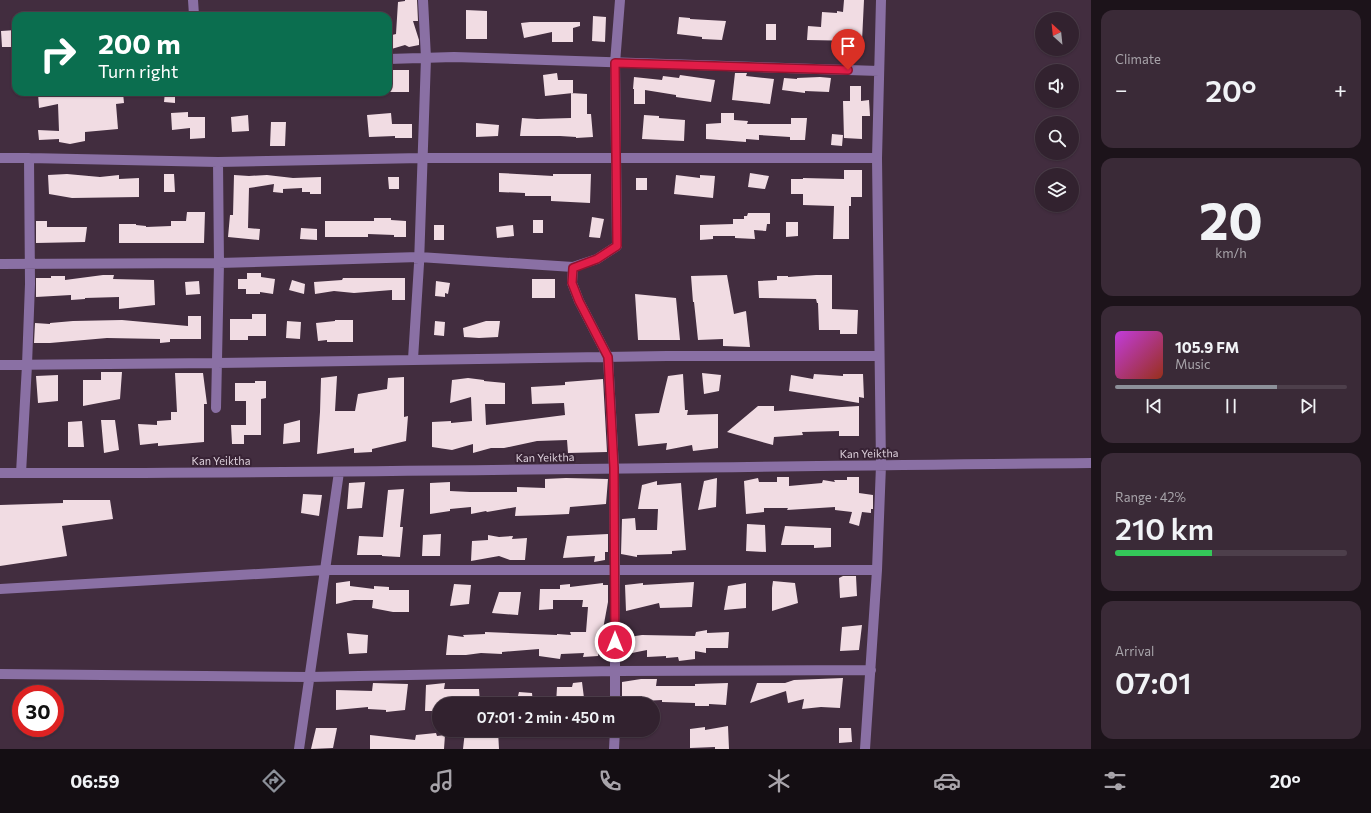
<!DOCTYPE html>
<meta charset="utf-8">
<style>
:root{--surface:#32222f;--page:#3a2a37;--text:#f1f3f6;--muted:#a8a4aa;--line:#4d3f4b;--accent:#8c9099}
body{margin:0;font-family:Commissioner,sans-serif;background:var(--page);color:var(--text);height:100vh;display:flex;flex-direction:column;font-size:15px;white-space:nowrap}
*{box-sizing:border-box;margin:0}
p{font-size:13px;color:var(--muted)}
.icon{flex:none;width:22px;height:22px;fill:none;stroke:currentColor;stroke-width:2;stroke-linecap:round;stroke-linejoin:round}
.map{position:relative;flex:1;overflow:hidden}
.side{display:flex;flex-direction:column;gap:10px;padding:10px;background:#1c131a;width:280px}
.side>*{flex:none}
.banner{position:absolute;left:12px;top:12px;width:380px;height:84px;border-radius:12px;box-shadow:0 1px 3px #0004,0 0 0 1px var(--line);background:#0b6e4f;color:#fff;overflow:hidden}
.needle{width:26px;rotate:333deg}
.tools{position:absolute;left:1035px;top:12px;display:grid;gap:8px}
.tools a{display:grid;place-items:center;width:44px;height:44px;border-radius:50%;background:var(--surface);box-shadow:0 1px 3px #0004,0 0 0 1px var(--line);font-size:20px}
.speed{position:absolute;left:12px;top:685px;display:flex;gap:8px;font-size:20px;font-weight:700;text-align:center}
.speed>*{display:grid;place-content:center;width:52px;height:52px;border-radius:50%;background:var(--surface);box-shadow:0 1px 3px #0004,0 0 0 1px var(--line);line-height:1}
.speed .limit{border:6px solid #d22;background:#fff;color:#111}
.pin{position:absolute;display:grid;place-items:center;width:34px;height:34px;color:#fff;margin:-41px -17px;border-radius:50% 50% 50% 0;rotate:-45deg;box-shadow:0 0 4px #0007}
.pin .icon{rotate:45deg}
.me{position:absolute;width:44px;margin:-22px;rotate:0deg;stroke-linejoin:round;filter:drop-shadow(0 0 3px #0008)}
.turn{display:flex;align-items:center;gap:14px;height:84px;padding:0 20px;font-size:18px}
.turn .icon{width:52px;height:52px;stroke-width:2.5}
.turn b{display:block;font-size:28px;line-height:34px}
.big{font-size:30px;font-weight:600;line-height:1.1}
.side .widget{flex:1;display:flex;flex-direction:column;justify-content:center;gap:6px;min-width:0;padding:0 14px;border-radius:12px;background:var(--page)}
.side .dial{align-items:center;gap:0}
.dial b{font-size:52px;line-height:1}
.song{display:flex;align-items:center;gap:12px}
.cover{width:48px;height:48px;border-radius:6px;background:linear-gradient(135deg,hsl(290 70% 55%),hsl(10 70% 35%))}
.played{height:4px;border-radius:2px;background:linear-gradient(90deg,var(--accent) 70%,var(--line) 70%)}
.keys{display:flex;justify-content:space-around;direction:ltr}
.heat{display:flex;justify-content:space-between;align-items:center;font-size:22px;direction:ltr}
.charge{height:6px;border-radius:3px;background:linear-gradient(90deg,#34c759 42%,var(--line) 0)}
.trip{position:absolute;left:432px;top:697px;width:228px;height:40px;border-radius:20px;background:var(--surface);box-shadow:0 1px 3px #0004,0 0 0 1px var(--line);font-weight:600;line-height:40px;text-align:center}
.tab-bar{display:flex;height:64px;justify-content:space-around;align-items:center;background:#140e13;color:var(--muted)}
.tab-bar .icon{width:28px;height:28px}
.tab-bar .on{color:var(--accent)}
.tab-bar b{font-size:18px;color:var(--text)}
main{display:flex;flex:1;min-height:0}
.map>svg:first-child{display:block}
.building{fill:#f1dce3}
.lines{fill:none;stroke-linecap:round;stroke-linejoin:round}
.minor{stroke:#8a70a4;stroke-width:10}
.route-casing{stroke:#92132f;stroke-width:10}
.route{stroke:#e11d48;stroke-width:7}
.labels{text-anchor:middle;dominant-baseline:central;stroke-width:4;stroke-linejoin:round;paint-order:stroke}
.street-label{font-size:11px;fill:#ded1dc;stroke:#382335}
</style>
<main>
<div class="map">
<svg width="1091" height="749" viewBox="0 0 1091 749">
<rect width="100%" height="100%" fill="#422d3f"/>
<path class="building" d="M405 0H417L418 21H413L419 40V45L409 47 405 45 388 50V36L396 34 398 2 405 1Z
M844 0H864L862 41 807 40 808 26 821 27 822 12 837 13V11L843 12Z
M466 10 487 11V39H466Z
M593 16 606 17 605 42 592 41Z
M679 17 690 18V19L726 21 722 40 702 39V37L677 34Z
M530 22H580V26L573 28V42H552V32L524 38 521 23Z
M766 24H776V40H766Z
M16 30V45L12 46V47H2L1 31Z
M388 70H409V92H388Z
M557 73 558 80H573V93L545 96 543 75Z
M735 73H747L746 76 774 79 770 104 732 100Z
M680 75 715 80 711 102 676 97V95L645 90V104H634V89H633L634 77 662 80 663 76 679 78Z
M820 77 831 78 829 92 805 91V93L782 90 784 78 797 79V78Z
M850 86H861V101L869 100 870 116H862V139L844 138 843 101H850Z
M45 92 123 93 124 103 116 104 118 129 85 132V141L70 144 59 142V139L39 140 38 130 59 131 58 104 39 108 38 93Z
M165 92H175V103L164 102Z
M571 93 587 94V114H591L593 137 576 138V137L560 136H520L522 118 537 119 571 118Z
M188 112V117H205V138L190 139V128L172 130 171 113Z
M391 113 392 124H412V138H395V136L369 137 367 115Z
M721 113H734V120L748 121 747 124H791V118H807L805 140H790V137L759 135V140L746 139V142L706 139V124L721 123Z
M248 115 249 131 232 132 231 117Z
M644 115 659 116V118L685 120 684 141 642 139Z
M271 122H286L285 146H270Z
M476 123 499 125 498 136 476 137Z
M832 134 843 135 842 146 831 145Z
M844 170H862V197H851V206H849V239H833L834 206 803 205V194H791V179H803V178L844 179Z
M499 173 553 176V174H591L590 203 551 201V196H525V193L499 192Z
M750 173 769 176 765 189 748 187Z
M67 174 100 177 119 175V179L139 178V197L72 198 49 194 48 175Z
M164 174H174L175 192H164Z
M234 175 249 176 267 175 293 178 321 177V194H310V192H302V188L283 189V193L273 192 274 184 249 188 248 228 260 229 259 240 228 237 230 215H233Z
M676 175 700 178V175L715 176 713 198 674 194Z
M388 177H399V189H389Z
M636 178H647V190H636Z
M187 212H205L204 243H119V224H136V225L146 226V227L171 226V221H186Z
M748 213H770V224H767L766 231 754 230 755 239 735 238V236H713V239L700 240V225L733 224V219H744V216H747Z
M592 217 604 219 600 238 589 237Z
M374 218H391V220L406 221V237H394V235L368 234V237H325V221H374Z
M533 220H543V233H533Z
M36 221H47V227H87L85 242 36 243Z
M786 222H798V236L786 237Z
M434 225H444V240H434Z
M513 225 514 236 497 238 496 227Z
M301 228 317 229V240L300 239Z
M247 273H261V277L275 279 273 294 260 292V294H246V289H238V279H247Z
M103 275H114L113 279 154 280 155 305 119 309V297L85 298V299L71 300V295L36 297V278H51V276H65V280Z
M727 275 734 314 746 311 750 347 723 346V339L698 340 694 302H693L691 276Z
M816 275H832V309L858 310 857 334H840V330H819L818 303H817L816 299 759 298 758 281 777 280V276H788V277Z
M343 278H405V300H392V290L354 293 334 291 315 294 314 282 342 280Z
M532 279H555V298H532Z
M292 280 305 284 304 294 289 290Z
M199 281 200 294 186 295 185 282Z
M436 281 450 283 448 294 445 293V297L435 296Z
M635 294 676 298 680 340H638Z
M252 314H266V336H248V340H230V319H252Z
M188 316H201V339H170V342L160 343V339L107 338 50 343H34L35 323 50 324V323L73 321 122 320 188 326Z
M335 320H353V342H327V340L318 341 316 323 335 321Z
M287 321 301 322 300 339 286 338Z
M435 321 445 322 444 336 434 335Z
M486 321H500L498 337 479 338 464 337 463 328Z
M101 372H122L120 399 83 406V380H101Z
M175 373H203L207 404H204V442L158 446V443L140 445 138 424 157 425V421L171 420V412H177Z
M702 373 721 375 719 391 704 394Z
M683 374 685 410H688L687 415 718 414V448L693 451 692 445 666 450 667 443 638 446 635 414 659 413 668 376Z
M814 374 843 376V374H863L864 398 859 397V403L789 391 791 375 813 379Z
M58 375V401L38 403 36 376Z
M337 376 335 411H355L358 394 387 389 388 378 404 377V417L408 416 406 441 372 449V452L354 453V448L317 454 320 412 321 378Z
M468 378 484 380V381L505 383V404H485L486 425 565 415 564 403 532 404 531 387 565 385V382L603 379 607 452 568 453 567 440 537 441 504 448H491L473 453V444L452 450 432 447V422L451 421V423L472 421 471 397 450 403 452 380Z
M255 381H266V398L261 399V435H244V444H232L231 425H246V401H235V383H255Z
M758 406H774V411L859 406V436H839V431L802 432 803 435 774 437 773 445 727 432Z
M101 420H115L119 450 104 453Z
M300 420V442L283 444 284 424Z
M82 421 84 447H68V422Z
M777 477H789V486L822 483 823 480 835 482 834 480H847V477H859V493L873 495V509H871V513L862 512 859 526 849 523 852 512 835 510V507L787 510 788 508H764V512L746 514 744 481 758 478 759 482H777Z
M566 478 608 479 606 504 570 507 569 514 547 515 515 516 516 507 487 512 486 511 471 514V507L450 509V511L430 514V483L450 482V491L470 492H517V487L545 488V479Z
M717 478 716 507 698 510 704 481Z
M657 481V485L681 483 686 550 672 551V554L637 555V557L621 554 622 519 635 518 636 530H657L658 509H638L642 485Z
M365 482 362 508 347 509 349 483Z
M404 489 400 527H403L400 557 382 556V555H357L359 536 383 537 388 490Z
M303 494 322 495 319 516 301 513Z
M63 500H110L113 519 62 526 67 556 0 566V505L63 503Z
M747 524 765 525 766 552 746 551Z
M785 526 831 528V547L814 548V545H781Z
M441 534 440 556H422L423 535Z
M608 534V552H605V560L594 562 595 556 563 558 567 536Z
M488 535 499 537 513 536 512 539 527 538 525 560H510L499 556 471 561 472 541 488 540Z
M843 576H856L857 596 840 598 839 578Z
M350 581V586L374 589V586L389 587V590H409V612H393L372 608 373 600H354L336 604V583Z
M773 581 795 583 798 603 772 611V588Z
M694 582 692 607 660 608 659 603 626 611 625 585 643 583V585Z
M603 583V585H608V602L598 656 583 657 584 653 561 654 560 659 539 656V649L502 652V654L481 653 466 655H446L448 635 464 637 463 635 485 634V632L557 635V634L571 635 570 632H586L588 607H582L583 600H553V609L539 610 540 589H560V585L570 584V587Z
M746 583V608L724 610 728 586Z
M454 584 471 585 469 604 450 606Z
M499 592H521L518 615 492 613Z
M862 625 859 650 840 651 842 627Z
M707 630V633L729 632 728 648H706V653L695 651V659L679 661 678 657 666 658V656L647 657V650L622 655V638L642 635 695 636 696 632Z
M347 633 368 635 367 653 349 654Z
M843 678 840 708 821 707 802 709 804 699 788 703 786 691 750 703 757 683H785L794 680Z
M641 679H657L656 686H695V684L728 683 726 705 709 704V706H695V703L662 702V700L643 701 642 696 622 701V682Z
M582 682 584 698H566L565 704H556L557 687H572L573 683Z
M373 683 408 684 405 710 386 712V710L368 709V707L336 710V690L372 691Z
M445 683 444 689H479L480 704H439V711H425L426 685Z
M519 692 532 693 533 704H516Z
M728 726 729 749H715V747L690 748V729L705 727V730Z
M316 728H337L333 748 311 749Z
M839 728H851L852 742 839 743Z
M483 730 498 731 499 749H463L465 731 483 734Z
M436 733 437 736 445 735 444 749H370V735L415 740 416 735Z"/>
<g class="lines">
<path class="minor" d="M193 0 194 15
M388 59 454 57 879 71
M0 158H29L218 162 422 158H877
M0 264 219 263 419 257 573 267 597 259 617 246 615 63 620 0
M573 267 572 283 579 301 608 357 614 468 615 570V704
M413 359 419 264 426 58 423 0
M0 365 216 363 667 356H879
M216 408 219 263 218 162
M0 473C364 474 727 466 1091 463
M21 473 27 365 30 284 29 158
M0 589 325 570H877
M0 674 309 677 615 671 871 670
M299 749 325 570 339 472
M614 749 615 730
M865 749 877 570 881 465 877 158 881 0"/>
</g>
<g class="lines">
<g class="route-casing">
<path id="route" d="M615 642 614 468 608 357 579 301 572 283 573 268 597 259 617 246 615 63 848 70"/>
</g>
<use href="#route" class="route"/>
</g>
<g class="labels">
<g class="street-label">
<text transform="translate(869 453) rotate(-1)">Kan Yeiktha</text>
<text transform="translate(545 457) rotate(-1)">Kan Yeiktha</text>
<text x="221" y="460">Kan Yeiktha</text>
</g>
</g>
</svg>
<div class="tools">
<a><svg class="needle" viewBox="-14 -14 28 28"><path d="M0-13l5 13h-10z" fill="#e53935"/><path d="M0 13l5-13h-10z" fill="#a8a4aa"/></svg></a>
<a><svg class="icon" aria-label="sound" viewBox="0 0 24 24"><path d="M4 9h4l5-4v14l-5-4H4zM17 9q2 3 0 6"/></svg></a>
<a><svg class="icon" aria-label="search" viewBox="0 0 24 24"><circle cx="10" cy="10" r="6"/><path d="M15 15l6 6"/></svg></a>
<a><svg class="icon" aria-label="layers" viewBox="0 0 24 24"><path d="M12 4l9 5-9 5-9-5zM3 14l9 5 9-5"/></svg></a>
</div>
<div class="speed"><div class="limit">30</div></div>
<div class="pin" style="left:848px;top:70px;background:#d93025"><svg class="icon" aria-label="arrive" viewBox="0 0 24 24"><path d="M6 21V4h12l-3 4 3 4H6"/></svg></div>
<svg class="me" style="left:615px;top:642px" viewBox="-20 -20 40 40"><circle r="17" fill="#e11d48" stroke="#fff" stroke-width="3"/><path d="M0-11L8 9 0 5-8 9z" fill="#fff"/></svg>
<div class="trip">07:01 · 2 min · 450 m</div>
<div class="banner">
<div class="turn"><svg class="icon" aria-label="right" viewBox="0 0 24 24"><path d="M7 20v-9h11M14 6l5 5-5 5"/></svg><div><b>200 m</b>Turn right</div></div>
</div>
</div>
<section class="side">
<div class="widget"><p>Climate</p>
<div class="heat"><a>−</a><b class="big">20°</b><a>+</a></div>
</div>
<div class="widget dial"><b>20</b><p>km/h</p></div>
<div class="widget">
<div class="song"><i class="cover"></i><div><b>105.9 FM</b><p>Music</p></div></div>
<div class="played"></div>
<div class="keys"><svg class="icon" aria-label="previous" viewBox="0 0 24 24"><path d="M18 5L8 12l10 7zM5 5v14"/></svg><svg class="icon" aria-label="pause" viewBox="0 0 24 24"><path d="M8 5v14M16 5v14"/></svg><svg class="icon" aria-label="next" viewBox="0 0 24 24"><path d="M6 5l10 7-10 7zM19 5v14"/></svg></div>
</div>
<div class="widget"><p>Range · 42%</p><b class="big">210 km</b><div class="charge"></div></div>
<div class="widget"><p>Arrival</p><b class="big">07:01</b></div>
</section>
</main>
<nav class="tab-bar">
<b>06:59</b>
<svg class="icon on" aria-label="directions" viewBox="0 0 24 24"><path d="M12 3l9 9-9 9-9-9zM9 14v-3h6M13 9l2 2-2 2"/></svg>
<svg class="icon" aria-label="music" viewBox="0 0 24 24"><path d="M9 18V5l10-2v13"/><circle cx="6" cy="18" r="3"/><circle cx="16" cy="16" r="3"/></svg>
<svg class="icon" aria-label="phone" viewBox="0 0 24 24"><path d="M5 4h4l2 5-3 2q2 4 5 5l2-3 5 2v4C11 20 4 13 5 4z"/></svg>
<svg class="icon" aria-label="climate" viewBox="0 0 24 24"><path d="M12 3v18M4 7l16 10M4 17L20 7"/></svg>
<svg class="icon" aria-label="car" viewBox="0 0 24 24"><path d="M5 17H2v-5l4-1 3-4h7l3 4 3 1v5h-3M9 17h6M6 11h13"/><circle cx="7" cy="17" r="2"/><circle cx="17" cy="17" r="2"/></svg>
<svg class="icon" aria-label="filters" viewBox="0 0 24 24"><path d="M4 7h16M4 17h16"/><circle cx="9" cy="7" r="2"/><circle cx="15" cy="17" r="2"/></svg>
<b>20°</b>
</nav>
